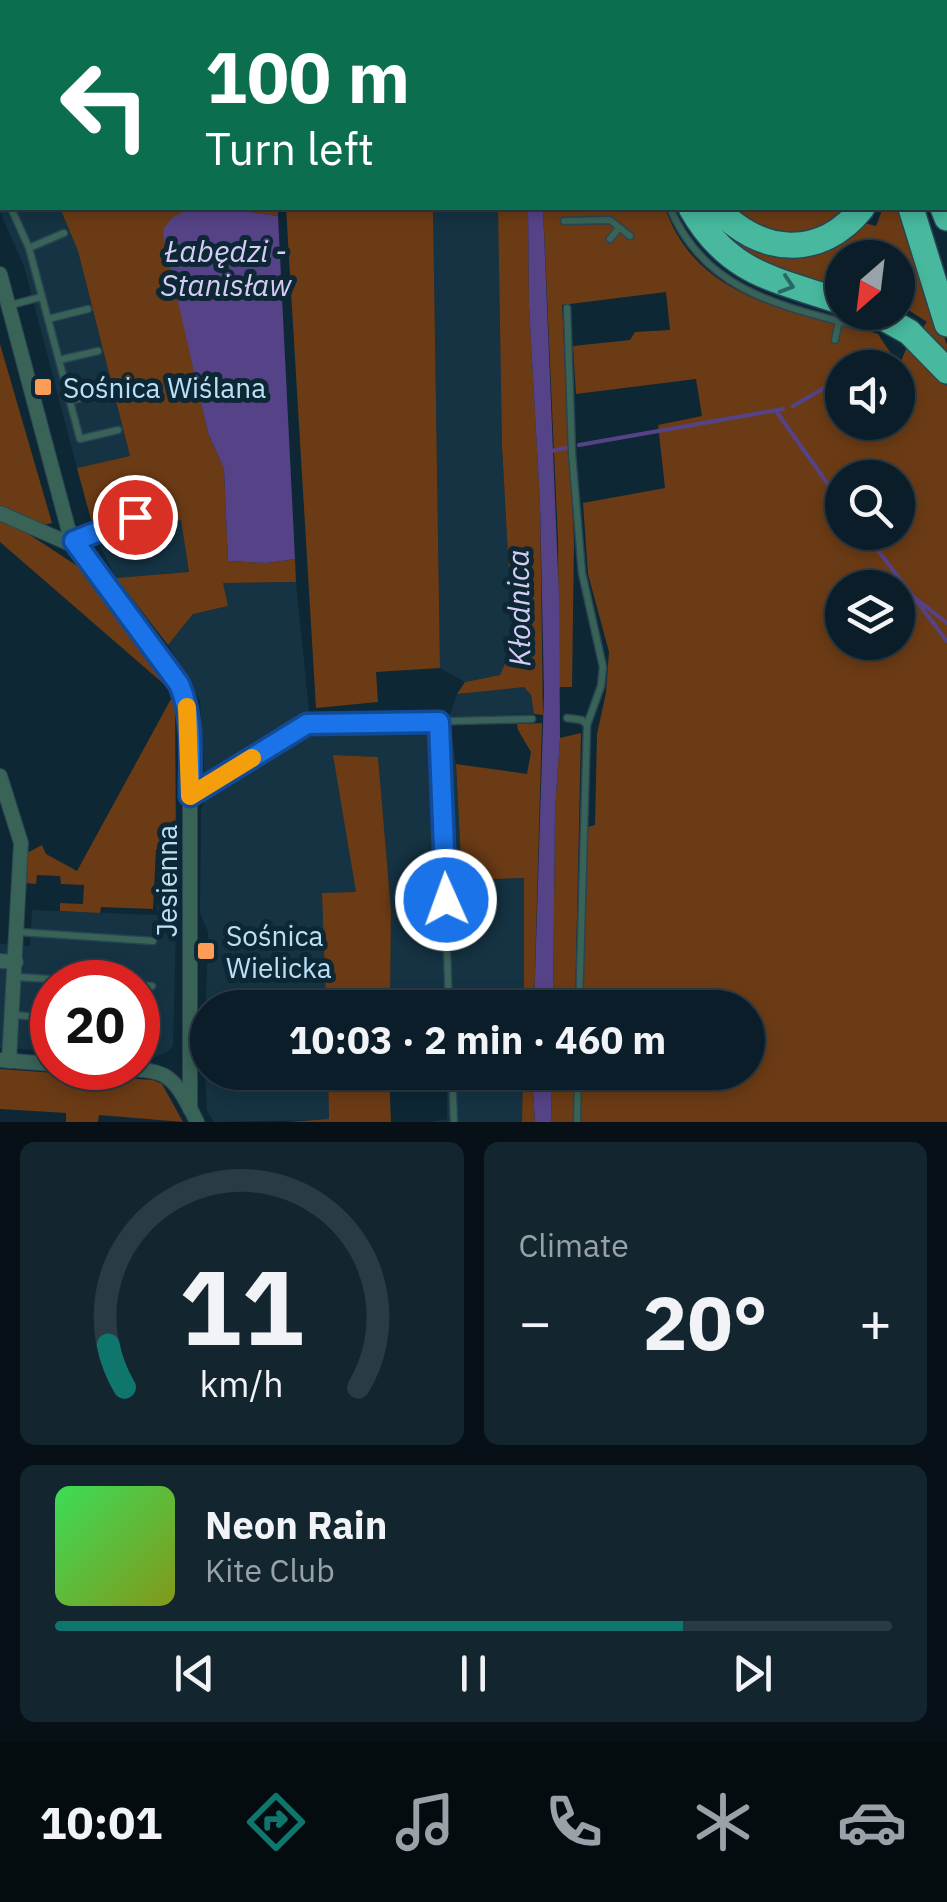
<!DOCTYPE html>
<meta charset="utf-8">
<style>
:root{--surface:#0a1d28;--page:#132630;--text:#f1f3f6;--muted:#99a2a8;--line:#2a3b45;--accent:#0f766e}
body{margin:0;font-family:"IBM Plex Sans",sans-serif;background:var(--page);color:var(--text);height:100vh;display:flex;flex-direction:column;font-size:38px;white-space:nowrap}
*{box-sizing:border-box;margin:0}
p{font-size:32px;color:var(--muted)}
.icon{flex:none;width:55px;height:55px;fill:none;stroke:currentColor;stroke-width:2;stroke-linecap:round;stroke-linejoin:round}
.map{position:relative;height:1122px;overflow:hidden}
.sheet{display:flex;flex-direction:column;gap:20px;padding:20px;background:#061016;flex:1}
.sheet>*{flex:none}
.banner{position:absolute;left:0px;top:0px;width:948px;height:210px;box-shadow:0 5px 15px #0003,0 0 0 2px var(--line);background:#0b6e4f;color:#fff;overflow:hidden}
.needle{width:65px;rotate:208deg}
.tools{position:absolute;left:825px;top:240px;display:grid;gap:20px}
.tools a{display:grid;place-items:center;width:90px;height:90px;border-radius:50%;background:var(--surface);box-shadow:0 5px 15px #0003,0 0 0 2px var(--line);font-size:50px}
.speed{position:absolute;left:30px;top:960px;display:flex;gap:20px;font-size:50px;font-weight:700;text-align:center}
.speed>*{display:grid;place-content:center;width:130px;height:130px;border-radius:50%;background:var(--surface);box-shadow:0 5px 15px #0003,0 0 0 2px var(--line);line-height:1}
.speed .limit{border:15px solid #d22;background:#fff;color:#111}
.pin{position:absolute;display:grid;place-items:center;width:85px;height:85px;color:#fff;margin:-42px;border:5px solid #fff;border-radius:50%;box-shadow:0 2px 10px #0007}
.me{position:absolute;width:110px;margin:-55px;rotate:358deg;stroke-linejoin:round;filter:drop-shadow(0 0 8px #0008)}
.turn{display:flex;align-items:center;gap:35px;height:210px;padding:0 40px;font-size:45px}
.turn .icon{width:130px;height:130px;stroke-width:2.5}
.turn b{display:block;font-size:70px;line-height:85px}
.big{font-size:75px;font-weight:700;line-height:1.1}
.sheet .widget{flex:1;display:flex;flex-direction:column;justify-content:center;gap:15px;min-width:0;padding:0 35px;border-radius:15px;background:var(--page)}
.sheet .dial{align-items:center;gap:0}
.dial svg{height:260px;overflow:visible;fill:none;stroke:var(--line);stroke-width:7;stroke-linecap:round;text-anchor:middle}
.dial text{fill:var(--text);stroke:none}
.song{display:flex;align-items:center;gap:30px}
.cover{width:120px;height:120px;border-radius:15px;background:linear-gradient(135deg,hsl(130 70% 55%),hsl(70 70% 35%))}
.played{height:10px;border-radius:5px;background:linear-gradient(90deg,var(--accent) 75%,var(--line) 75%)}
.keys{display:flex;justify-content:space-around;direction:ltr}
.heat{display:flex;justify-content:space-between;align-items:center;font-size:55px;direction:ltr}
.sheet .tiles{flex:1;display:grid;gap:20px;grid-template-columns:1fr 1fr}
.widget:last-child{grid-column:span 2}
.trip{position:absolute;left:190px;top:990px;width:575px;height:100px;border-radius:50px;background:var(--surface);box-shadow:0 5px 15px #0003,0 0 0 2px var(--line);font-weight:700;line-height:100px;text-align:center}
.tab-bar{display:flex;height:160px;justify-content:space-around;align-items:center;background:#040c10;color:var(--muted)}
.tab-bar .icon{width:70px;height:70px}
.tab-bar .current{color:var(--accent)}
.tab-bar b{font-size:45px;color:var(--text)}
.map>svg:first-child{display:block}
.built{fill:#153343}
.green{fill:#6b3b15;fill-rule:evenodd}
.water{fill:#564387}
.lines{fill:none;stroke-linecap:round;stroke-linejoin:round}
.stream{stroke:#564387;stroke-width:4}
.service-casing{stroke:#294554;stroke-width:9}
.minor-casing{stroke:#294554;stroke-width:16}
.primary-casing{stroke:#294554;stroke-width:25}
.motorway-casing{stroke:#294554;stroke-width:28}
.service{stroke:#3a6357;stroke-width:6}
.minor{stroke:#3a6357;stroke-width:14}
.primary{stroke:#46a08a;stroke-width:22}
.motorway{stroke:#48b99e;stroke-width:25}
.primary-bridge-casing{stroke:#294554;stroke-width:25;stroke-linecap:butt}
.primary-bridge{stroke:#46a08a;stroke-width:22}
.oneway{stroke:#286964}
.route-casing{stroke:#114b97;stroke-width:25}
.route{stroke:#1a73e8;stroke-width:18}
.slow{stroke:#f59e0b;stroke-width:18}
.poi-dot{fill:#fd9c56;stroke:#0d2735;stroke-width:4}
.labels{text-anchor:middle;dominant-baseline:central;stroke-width:10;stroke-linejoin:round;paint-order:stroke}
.poi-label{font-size:28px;fill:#bae0f7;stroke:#0d2735;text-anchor:start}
.street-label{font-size:28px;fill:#bae0f7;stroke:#0d2735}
.water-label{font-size:30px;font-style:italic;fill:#d5cdf5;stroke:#0d2735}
</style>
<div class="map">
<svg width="947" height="1122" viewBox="0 0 947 1122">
<rect width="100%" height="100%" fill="#0d2735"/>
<path class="built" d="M0 68 2 208H60L78 251 130 456 77 468 24 266 0 212Z
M433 208H498L502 446 513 645 500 675 465 682 440 668Z
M181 519 189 572 116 578 96 538 142 524Z
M296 582 310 720 205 782 200 701 168 645 193 614 228 606 222 583Z
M513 686 525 687 531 695 534 714 449 717 457 694Z
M450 724 456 764 462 879 524 878V999L443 1007H390L391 910 378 757 334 755 356 893 322 894 326 1007 208 1008V1072L328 1073 329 1120 214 1122 207 1111 204 1063 208 932 200 913 201 809 206 798 302 735 338 730Z
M158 851H178L173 1046 167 1052 155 1057 138 1056V982H52V1051L0 1048V944L30 946 32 910 157 915Z
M389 1073H447L448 1077 523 1076 522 1122H430L447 1119V1078L416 1079V1075L390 1076Z"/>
<path class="green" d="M0 0H98L99 2H2V73Z
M241 0H478L242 2Z
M60 208H278V216L228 209H190L163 229 208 433 224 469 228 561 267 563 295 559 296 582 223 583 228 606 193 614 168 645 116 578 189 572 181 520 142 524 96 538 77 468 130 456 78 251Z
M286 208H433L440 668 376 672 378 702 316 708Z
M498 208H528L529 306 540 503 543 715 534 714 531 695 524 687 457 694 465 682 500 675 513 645 502 446Z
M543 208H665C698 302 794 311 878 334L899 366 909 342 939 372 947 386V1122H580V1073L748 1072V1008L582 1007 588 827 595 825 597 734 606 693 609 652 588 574 583 503 665 488 658 425 702 416 696 379 576 394 573 346 630 340 635 332 670 330 666 292 562 305 574 542 572 687H559L558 541ZM842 368H898V422H842ZM842 478H898V532H842ZM842 588H898V642H842Z
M723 208H842L848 215 834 228 770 238Z
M883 208H900L947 345V357L921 330 927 322 901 305 898 308V258H842V294L751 262 714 224C766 268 813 268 864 223L876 226Z
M0 344 52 523 40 526 0 506Z
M0 519 27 533 82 569 173 692 0 542Z
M171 699 175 701 176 850 156 849 153 909 101 907 100 913 60 911V903L83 904 84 885 61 884 60 876 37 875 36 884 25 883V854L42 845 46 854 77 871Z
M542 723 534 1007H524V878L462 880 456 764 527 774 531 752 518 730 517 724Z
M581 733 575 1007 553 1008 555 810 560 738Z
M333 755 378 757 391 910 390 1007H326L322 893 356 892Z
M0 1069 153 1080 162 1084 183 1122 99 1115 98 1122H66V1113L0 1109Z
M328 1073H389L391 1122H288L329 1119Z
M523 1073H532L535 1122H522Z
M552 1073H573V1122H551Z"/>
<path class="water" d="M528 208H543L559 597 560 738 555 810 553 1008 534 1007 544 693 540 503 529 306Z
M190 209H228L278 216 295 559 267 563 228 561 224 469 208 433 164 240 163 229 173 217Z
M532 1073H552L551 1122H535Z"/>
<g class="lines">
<path class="stream" d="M862 368 885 354
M793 406 842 378
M776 411 842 504
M579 445 783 409
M551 451 566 448
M864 532 947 641
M915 598 947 623"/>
<g class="service-casing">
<path id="service" d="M0 122 2 121
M0 167 2 166
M0 183 2 189
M11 208 29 248 80 439 118 430
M670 208C705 292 782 306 861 327
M564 221 610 220 630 236
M610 239 619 228
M29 248 64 233
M11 305 41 297
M567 308 572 454 582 573 603 667 601 686 587 725 579 1008
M48 319 88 309
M835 340 839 321
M59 360 98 351
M70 401 108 391
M75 541 135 517 161 503
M567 718 582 720 587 725
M439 721 449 1008
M191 795 307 725 532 719
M19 932 153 941
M16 977 100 982
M138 985 152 986
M14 1015 52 1018
M138 1025H147
M452 1072 454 1122
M577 1122 578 1072"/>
</g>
<g class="minor-casing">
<path id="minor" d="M0 274 68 528 78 547 179 683 190 721V1109
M0 513 77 547
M0 776 21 843 9 1061
M0 961 16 962
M1 1060 52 1064
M110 1068C167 1071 170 1068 197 1122"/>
</g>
<g class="primary-casing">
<path id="primary" d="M938 0 944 2
M945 26 947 27
M945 46 947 47"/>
</g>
<g class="motorway-casing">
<path id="motorway" d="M672 0 673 2
M815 0 830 2
M860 0 861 2
M921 0V2
M763 2 772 0
M945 109 947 117
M691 208C729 275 776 279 842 302
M717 208C759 255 821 260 862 208
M911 208 947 324
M943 208 947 218
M873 312 909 332 947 371"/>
</g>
<use href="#service" class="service"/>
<use href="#minor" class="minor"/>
<use href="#primary" class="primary"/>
<use href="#motorway" class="motorway"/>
<g class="primary-bridge-casing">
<path id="primary-bridge" d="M888 0 894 2"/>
</g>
<use href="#primary-bridge" class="primary-bridge"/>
</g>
<defs><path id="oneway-chevron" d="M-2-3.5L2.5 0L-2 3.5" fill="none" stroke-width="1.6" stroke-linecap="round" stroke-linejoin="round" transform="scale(2.5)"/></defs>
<use class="oneway" href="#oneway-chevron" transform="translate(787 285) rotate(18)"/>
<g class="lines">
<g class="route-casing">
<path id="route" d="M135 517 74 541 179 684C194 718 190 758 190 796L307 724 439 722 446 900"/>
</g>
<use href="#route" class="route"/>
<path class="slow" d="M187 707 190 796 252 758"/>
</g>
<g class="poi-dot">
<rect x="33" y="377" width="20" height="20" rx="5"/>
<rect x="196" y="941" width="20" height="20" rx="5"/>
</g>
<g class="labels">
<g class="poi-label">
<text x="63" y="387">Sośnica Wiślana</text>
<text x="226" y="935">Sośnica<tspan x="226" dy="32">Wielicka</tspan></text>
</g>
<g class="street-label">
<text transform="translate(166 881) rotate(-90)">Jesienna</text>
</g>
<g class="water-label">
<text x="226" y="250">Łabędzi -<tspan x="226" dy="34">Stanisław</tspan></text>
<text transform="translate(518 608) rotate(-91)">Kłodnica</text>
</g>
</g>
</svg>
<div class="tools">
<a><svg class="needle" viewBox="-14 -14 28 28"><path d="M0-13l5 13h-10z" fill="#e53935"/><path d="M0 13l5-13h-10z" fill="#99a2a8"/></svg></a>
<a><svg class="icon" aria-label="sound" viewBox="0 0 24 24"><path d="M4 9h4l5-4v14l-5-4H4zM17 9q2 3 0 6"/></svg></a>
<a><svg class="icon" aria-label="search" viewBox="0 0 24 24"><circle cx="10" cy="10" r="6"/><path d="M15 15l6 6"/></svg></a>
<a><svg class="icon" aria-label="layers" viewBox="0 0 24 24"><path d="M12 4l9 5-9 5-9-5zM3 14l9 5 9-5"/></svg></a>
</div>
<div class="speed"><div class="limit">20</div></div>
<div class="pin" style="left:135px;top:517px;background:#d93025"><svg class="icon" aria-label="arrive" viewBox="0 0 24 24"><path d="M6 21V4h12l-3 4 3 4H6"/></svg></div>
<svg class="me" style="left:446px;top:900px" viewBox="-20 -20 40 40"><circle r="17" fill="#1a73e8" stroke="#fff" stroke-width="3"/><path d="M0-11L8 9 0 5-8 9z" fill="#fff"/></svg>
<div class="trip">10:03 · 2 min · 460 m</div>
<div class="banner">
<div class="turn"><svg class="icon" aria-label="left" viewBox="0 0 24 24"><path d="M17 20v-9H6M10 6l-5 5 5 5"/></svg><div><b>100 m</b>Turn left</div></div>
</div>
</div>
<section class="sheet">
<div class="tiles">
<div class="widget dial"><svg viewBox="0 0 100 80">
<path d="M14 69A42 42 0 1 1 86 69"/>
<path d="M14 69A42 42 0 0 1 9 56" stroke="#0f766e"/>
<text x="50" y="56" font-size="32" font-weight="700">11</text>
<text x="50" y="72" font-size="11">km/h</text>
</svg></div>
<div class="widget"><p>Climate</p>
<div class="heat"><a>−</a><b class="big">20°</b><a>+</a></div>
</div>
<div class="widget">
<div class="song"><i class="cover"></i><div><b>Neon Rain</b><p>Kite Club</p></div></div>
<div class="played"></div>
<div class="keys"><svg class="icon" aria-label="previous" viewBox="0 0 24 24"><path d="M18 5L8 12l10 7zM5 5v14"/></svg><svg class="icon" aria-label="pause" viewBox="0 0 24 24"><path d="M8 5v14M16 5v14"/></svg><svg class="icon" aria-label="next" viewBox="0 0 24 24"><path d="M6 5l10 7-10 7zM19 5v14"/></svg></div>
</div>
</div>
</section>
<nav class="tab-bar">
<b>10:01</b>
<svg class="icon current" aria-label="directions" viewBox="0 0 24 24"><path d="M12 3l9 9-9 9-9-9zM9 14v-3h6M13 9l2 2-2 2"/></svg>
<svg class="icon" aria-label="music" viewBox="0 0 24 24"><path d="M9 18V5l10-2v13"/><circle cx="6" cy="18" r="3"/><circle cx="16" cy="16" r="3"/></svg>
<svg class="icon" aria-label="phone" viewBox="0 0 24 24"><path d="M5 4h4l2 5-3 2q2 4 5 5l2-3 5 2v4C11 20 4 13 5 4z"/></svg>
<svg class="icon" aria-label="climate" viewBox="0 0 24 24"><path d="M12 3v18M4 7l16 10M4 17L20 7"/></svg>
<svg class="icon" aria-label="car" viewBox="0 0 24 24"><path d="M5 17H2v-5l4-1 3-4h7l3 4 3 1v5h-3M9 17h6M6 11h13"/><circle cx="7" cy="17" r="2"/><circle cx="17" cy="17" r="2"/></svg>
</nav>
